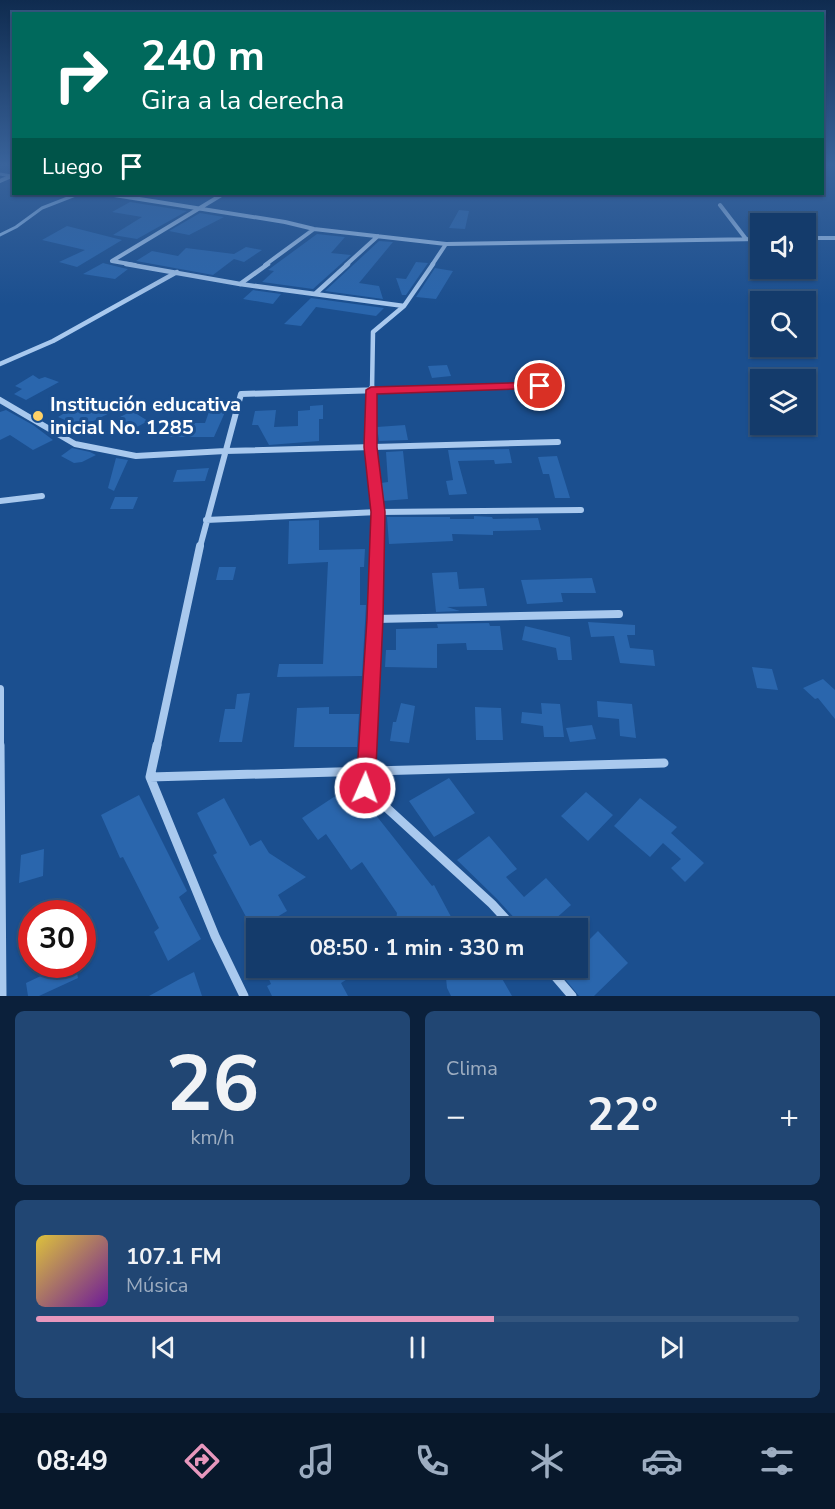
<!DOCTYPE html>
<html lang="es">
<meta charset="utf-8">
<style>
:root{--surface:#143b6b;--page:#214673;--text:#f1f3f6;--muted:#9dadc1;--line:#33557e;--accent:#e797bd}
body{margin:0;font-family:"Nunito Sans",sans-serif;background:var(--page);color:var(--text);height:100vh;display:flex;flex-direction:column;font-size:22px;white-space:nowrap}
*{box-sizing:border-box;margin:0}
p{font-size:20px;color:var(--muted)}
.icon{flex:none;width:33px;height:33px;fill:none;stroke:currentColor;stroke-width:2;stroke-linecap:round;stroke-linejoin:round}
.map{position:relative;height:996px;overflow:hidden}
.side{display:flex;flex-direction:column;gap:15px;padding:15px;background:#0b203b;flex:1}
.side>*{flex:none}
.hud{position:absolute;left:12px;top:12px;width:812px;height:183px;border-radius:0px;box-shadow:0 2px 4px #0004,0 0 0 2px var(--line);background:#00695c;color:#fff;overflow:hidden}
.controls{position:absolute;left:750px;top:213px;display:grid;gap:12px}
.controls a{display:grid;place-items:center;width:66px;height:66px;border-radius:0px;background:var(--surface);box-shadow:0 2px 4px #0004,0 0 0 2px var(--line);font-size:30px}
.speed{position:absolute;left:18px;top:900px;display:flex;gap:12px;font-size:30px;font-weight:700;text-align:center}
.speed>*{display:grid;place-content:center;width:78px;height:78px;border-radius:50%;background:var(--surface);box-shadow:0 2px 4px #0004,0 0 0 2px var(--line);line-height:1}
.speed .limit{border:9px solid #d22;background:#fff;color:#111}
.pin{position:absolute;display:grid;place-items:center;width:51px;height:51px;color:#fff;margin:-26px;border:3px solid #fff;border-radius:50%;box-shadow:0 2px 6px #0007}
.me{position:absolute;width:66px;margin:-33px;rotate:2deg;stroke-linejoin:round;filter:drop-shadow(0 0 4px #0008)}
.turn{display:flex;align-items:center;gap:21px;height:126px;padding:0 30px;font-size:27px}
.turn .icon{width:78px;height:78px;stroke-width:2.5}
.turn b{display:block;font-size:42px;line-height:51px}
.then{display:flex;align-items:center;height:57px;padding:0 30px;background:#0003;gap:12px;font-size:22px}
.big{font-size:45px;font-weight:700;line-height:1.1}
.side .card{flex:1;display:flex;flex-direction:column;justify-content:center;gap:9px;min-width:0;padding:0 21px;border-radius:9px;background:var(--page)}
.side .dial{align-items:center;gap:0}
.dial b{font-size:78px;line-height:1}
.song{display:flex;align-items:center;gap:18px}
.cover{width:72px;height:72px;border-radius:9px;background:linear-gradient(135deg,hsl(50 70% 55%),hsl(280 70% 35%))}
.played{height:6px;border-radius:3px;background:linear-gradient(90deg,var(--accent) 60%,var(--line) 60%)}
.keys{display:flex;justify-content:space-around;direction:ltr}
.heat{display:flex;justify-content:space-between;align-items:center;font-size:33px;direction:ltr}
.side .tiles{flex:1;display:grid;gap:15px;grid-template-columns:1fr 1fr}
.card:last-child{grid-column:span 2}
.trip{position:absolute;left:246px;top:918px;width:342px;height:60px;border-radius:0px;background:var(--surface);box-shadow:0 2px 4px #0004,0 0 0 2px var(--line);font-weight:700;line-height:60px;text-align:center}
.dock{display:flex;height:96px;justify-content:space-around;align-items:center;background:#08182b;color:var(--muted)}
.dock .icon{width:42px;height:42px}
.dock .on{color:var(--accent)}
.dock b{font-size:27px;color:var(--text)}
.map>svg:first-child{display:block}
.lines{fill:none;stroke-linecap:round;stroke-linejoin:round}
.stream{stroke:#9cc4f0;stroke-width:3}
.building{fill:#2a66ad}
.minor-far4{stroke:#a9c9ee;stroke-width:4}
.minor-far3{stroke:#a9c9ee;stroke-width:4.5}
.minor-far2{stroke:#a9c9ee;stroke-width:6}
.minor-far1{stroke:#a9c9ee;stroke-width:8}
.minor{stroke:#a9c9ee;stroke-width:9}
.route{fill:#e11d48;stroke:#92132f;stroke-width:1.5}
.poi-dot{fill:#ffd166;stroke:#1b4f8f;stroke-width:2}
.labels{text-anchor:middle;dominant-baseline:central;stroke-width:6;stroke-linejoin:round;paint-order:stroke}
.poi-label{font-size:20px;font-weight:bold;fill:#fff;stroke:#1b4f8f;text-anchor:start}
</style>
<div class="map">
<svg width="835" height="996" viewBox="0 0 835 996">
<rect width="100%" height="100%" fill="#1b4f8f"/>
<g class="lines">
<path class="stream" d="M0 174 11 176
M0 235 16 227 42 208 78 194"/>
</g>
<path class="building" d="M130 202 187 211 137 239 113 235 142 217 112 212Z
M459 210 469 211 465 229 449 228Z
M200 213 224 217 189 235 169 231Z
M67 226 122 240 77 267 59 262 85 250 42 240Z
M317 234 345 237 331 253 351 255 313 289 262 282 274 271 268 270Z
M379 241 393 242 359 283 379 286 383 299 325 291Z
M246 247 262 250 244 262 234 259 213 275 136 261 152 251 178 256 186 248 234 254Z
M416 262 428 263 406 295H402L396 278 406 279Z
M103 263 123 268 128 269 115 279 83 274Z
M435 268 453 271 436 299 416 297Z
M253 290 281 294 273 304 243 299Z
M311 298 384 308 376 316 316 307 301 326 284 324Z
M447 365 451 376 432 378 428 366Z
M33 375 39 379 45 377 59 382 26 400 14 394 22 389 15 386Z
M88 399 116 410 81 427 58 417Z
M323 405V419H319V441L269 445 258 425H252L255 411 276 410 274 427 298 426V411L310 410V406Z
M210 409 226 410 214 437H162L168 423H205Z
M6 410 33 425 53 440 33 450 10 435 0 440V412Z
M132 411 148 421 135 428 118 418Z
M405 425 408 440 379 441 377 427Z
M72 448 90 452 96 455 82 462 74 463 61 456Z
M509 449 512 463 495 464 494 460 458 461 467 494 449 495 446 481 453 480 448 450Z
M403 451 408 499 383 501 381 483 388 482 386 452Z
M557 456 570 498H555L549 474H543L538 457Z
M116 458 128 460 114 491 108 488Z
M209 468 205 481 173 482 177 470Z
M115 497H138L133 509H110Z
M474 516 492 517 493 519 538 518 541 530 493 531V535L452 534 453 541 389 544 387 517H450V519H474Z
M319 520V550L365 549 364 567H360V605H366L362 676 277 677 279 664H323L328 562 288 564 289 521Z
M219 567H236L233 580H216Z
M457 572 459 589 484 588 487 606 447 607 460 611 436 612 432 573Z
M592 578 596 593H561L563 602 527 604 521 580Z
M588 622 635 625V635H627L630 648 653 650 655 666 620 663 614 636 591 637Z
M489 623 490 626H500L503 650H467L466 643 437 644V668L385 667 386 650H396V629L438 628 437 624Z
M525 626 570 637 572 660H558L556 648 522 640Z
M752 667 772 669 778 690 757 688Z
M823 679 835 690V719L818 698 815 699 803 688Z
M250 693 242 742H219L225 709H235L237 694Z
M597 701 632 704 636 738 620 736 619 719 598 717Z
M401 703 415 706 409 743 390 741 393 722H396Z
M541 703 560 704 564 737H544L543 726 521 723 522 712 542 714Z
M329 707V714H359L357 747H294L297 708Z
M475 707 501 708 503 740H476Z
M592 725 596 739 570 742 566 728Z
M449 778 475 813 434 837 409 801Z
M352 785 432 886 434 885 457 928H414L411 924 402 928H395L397 913 362 862 351 870 326 834 318 840 302 818Z
M586 792 613 815 588 841 561 816Z
M139 795 187 891 179 897 201 939 168 961 154 932 159 928 123 857 120 858 101 815Z
M224 798 250 846 261 840 269 853 306 877 278 895 287 911 277 917 282 928H252L213 855 217 853 197 813Z
M640 798 677 827 671 833 704 863 685 882 671 868 681 859 663 843 650 857 614 826Z
M489 836 517 869 506 877 524 897 546 878 571 905 545 928H521L519 923 497 899 457 860Z
M44 849 43 876 19 883 21 855Z
M598 931 628 963 594 996H579L556 968H578V951Z
M66 964H75L78 978 39 996H28L26 983Z
M264 968H365L341 983 348 996H272L267 986 271 984Z
M445 968H496L512 996H451L447 988Z
M194 972 202 996H149L178 980Z"/>
<g class="lines">
<path class="minor-far4" d="M0 181 14 175
M108 194 285 222 314 229 446 244 760 239
M720 205 746 239
M806 238H835
M112 261 135 265
M112 261 223 194
M265 265 314 229
M346 265 378 236
M432 265 446 244"/>
<path class="minor-far3" d="M126 264 240 284 404 306
M240 284 268 264
M315 294 348 264
M0 364 53 341 177 272
M372 390 373 332 404 306 433 264
M394 390 540 386"/>
<path class="minor-far2" d="M372 388 371 447 378 512 377 547
M0 400 75 444 136 456 225 451 558 442
M0 501 42 496
M206 520 378 512 581 510
M200 547 241 394 450 388"/>
<path class="minor-far1" d="M375 619 619 614
M0 689V746
M157 746 200 546
M367 746 377 546"/>
<path class="minor" d="M0 745 2 996
M157 745 150 777 215 936 244 996
M368 745 365 788 492 904 514 928
M150 777 664 763
M548 968 572 996"/>
</g>
<linearGradient id="sky" x2="0" y2="1"><stop stop-color="#0f2b4f"/><stop offset="0.54" stop-color="#39639b"/><stop offset="1" stop-color="#39639b" stop-opacity="0"/></linearGradient>
<rect width="835" height="305" fill="url(#sky)"/>
<path class="route" d="M540 382 545 386 544 388 377 394V447L385 512 383 619 375 788 372 794 365 797 359 794 356 788 367 619 371 512 364 447 366 390 371 387Z"/>
<circle class="poi-dot" cx="38" cy="416" r="6"/>
<g class="labels">
<g class="poi-label">
<text x="50" y="404">Institución educativa<tspan x="50" dy="23">inicial No. 1285</tspan></text>
</g>
</g>
</svg>
<div class="controls">
<a><svg class="icon" aria-label="sound" viewBox="0 0 24 24"><path d="M4 9h4l5-4v14l-5-4H4zM17 9q2 3 0 6"/></svg></a>
<a><svg class="icon" aria-label="search" viewBox="0 0 24 24"><circle cx="10" cy="10" r="6"/><path d="M15 15l6 6"/></svg></a>
<a><svg class="icon" aria-label="layers" viewBox="0 0 24 24"><path d="M12 4l9 5-9 5-9-5zM3 14l9 5 9-5"/></svg></a>
</div>
<div class="speed"><div class="limit">30</div></div>
<div class="pin" style="left:540px;top:386px;background:#d93025"><svg class="icon" aria-label="arrive" viewBox="0 0 24 24"><path d="M6 21V4h12l-3 4 3 4H6"/></svg></div>
<svg class="me" style="left:365px;top:788px" viewBox="-20 -20 40 40"><circle r="17" fill="#e11d48" stroke="#fff" stroke-width="3"/><path d="M0-11L8 9 0 5-8 9z" fill="#fff"/></svg>
<div class="trip">08:50 · 1 min · 330 m</div>
<div class="hud">
<div class="turn"><svg class="icon" aria-label="right" viewBox="0 0 24 24"><path d="M7 20v-9h11M14 6l5 5-5 5"/></svg><div><b>240 m</b>Gira a la derecha</div></div>
<div class="then">Luego<svg class="icon" aria-label="arrive" viewBox="0 0 24 24"><path d="M6 21V4h12l-3 4 3 4H6"/></svg></div>
</div>
</div>
<section class="side">
<div class="tiles">
<div class="card dial"><b>26</b><p>km/h</p></div>
<div class="card"><p>Clima</p>
<div class="heat"><a>−</a><b class="big">22°</b><a>+</a></div>
</div>
<div class="card">
<div class="song"><i class="cover"></i><div><b>107.1 FM</b><p>Música</p></div></div>
<div class="played"></div>
<div class="keys"><svg class="icon" aria-label="previous" viewBox="0 0 24 24"><path d="M18 5L8 12l10 7zM5 5v14"/></svg><svg class="icon" aria-label="pause" viewBox="0 0 24 24"><path d="M8 5v14M16 5v14"/></svg><svg class="icon" aria-label="next" viewBox="0 0 24 24"><path d="M6 5l10 7-10 7zM19 5v14"/></svg></div>
</div>
</div>
</section>
<nav class="dock">
<b>08:49</b>
<svg class="icon on" aria-label="directions" viewBox="0 0 24 24"><path d="M12 3l9 9-9 9-9-9zM9 14v-3h6M13 9l2 2-2 2"/></svg>
<svg class="icon" aria-label="music" viewBox="0 0 24 24"><path d="M9 18V5l10-2v13"/><circle cx="6" cy="18" r="3"/><circle cx="16" cy="16" r="3"/></svg>
<svg class="icon" aria-label="phone" viewBox="0 0 24 24"><path d="M5 4h4l2 5-3 2q2 4 5 5l2-3 5 2v4C11 20 4 13 5 4z"/></svg>
<svg class="icon" aria-label="climate" viewBox="0 0 24 24"><path d="M12 3v18M4 7l16 10M4 17L20 7"/></svg>
<svg class="icon" aria-label="car" viewBox="0 0 24 24"><path d="M5 17H2v-5l4-1 3-4h7l3 4 3 1v5h-3M9 17h6M6 11h13"/><circle cx="7" cy="17" r="2"/><circle cx="17" cy="17" r="2"/></svg>
<svg class="icon" aria-label="filters" viewBox="0 0 24 24"><path d="M4 7h16M4 17h16"/><circle cx="9" cy="7" r="2"/><circle cx="15" cy="17" r="2"/></svg>
</nav>
